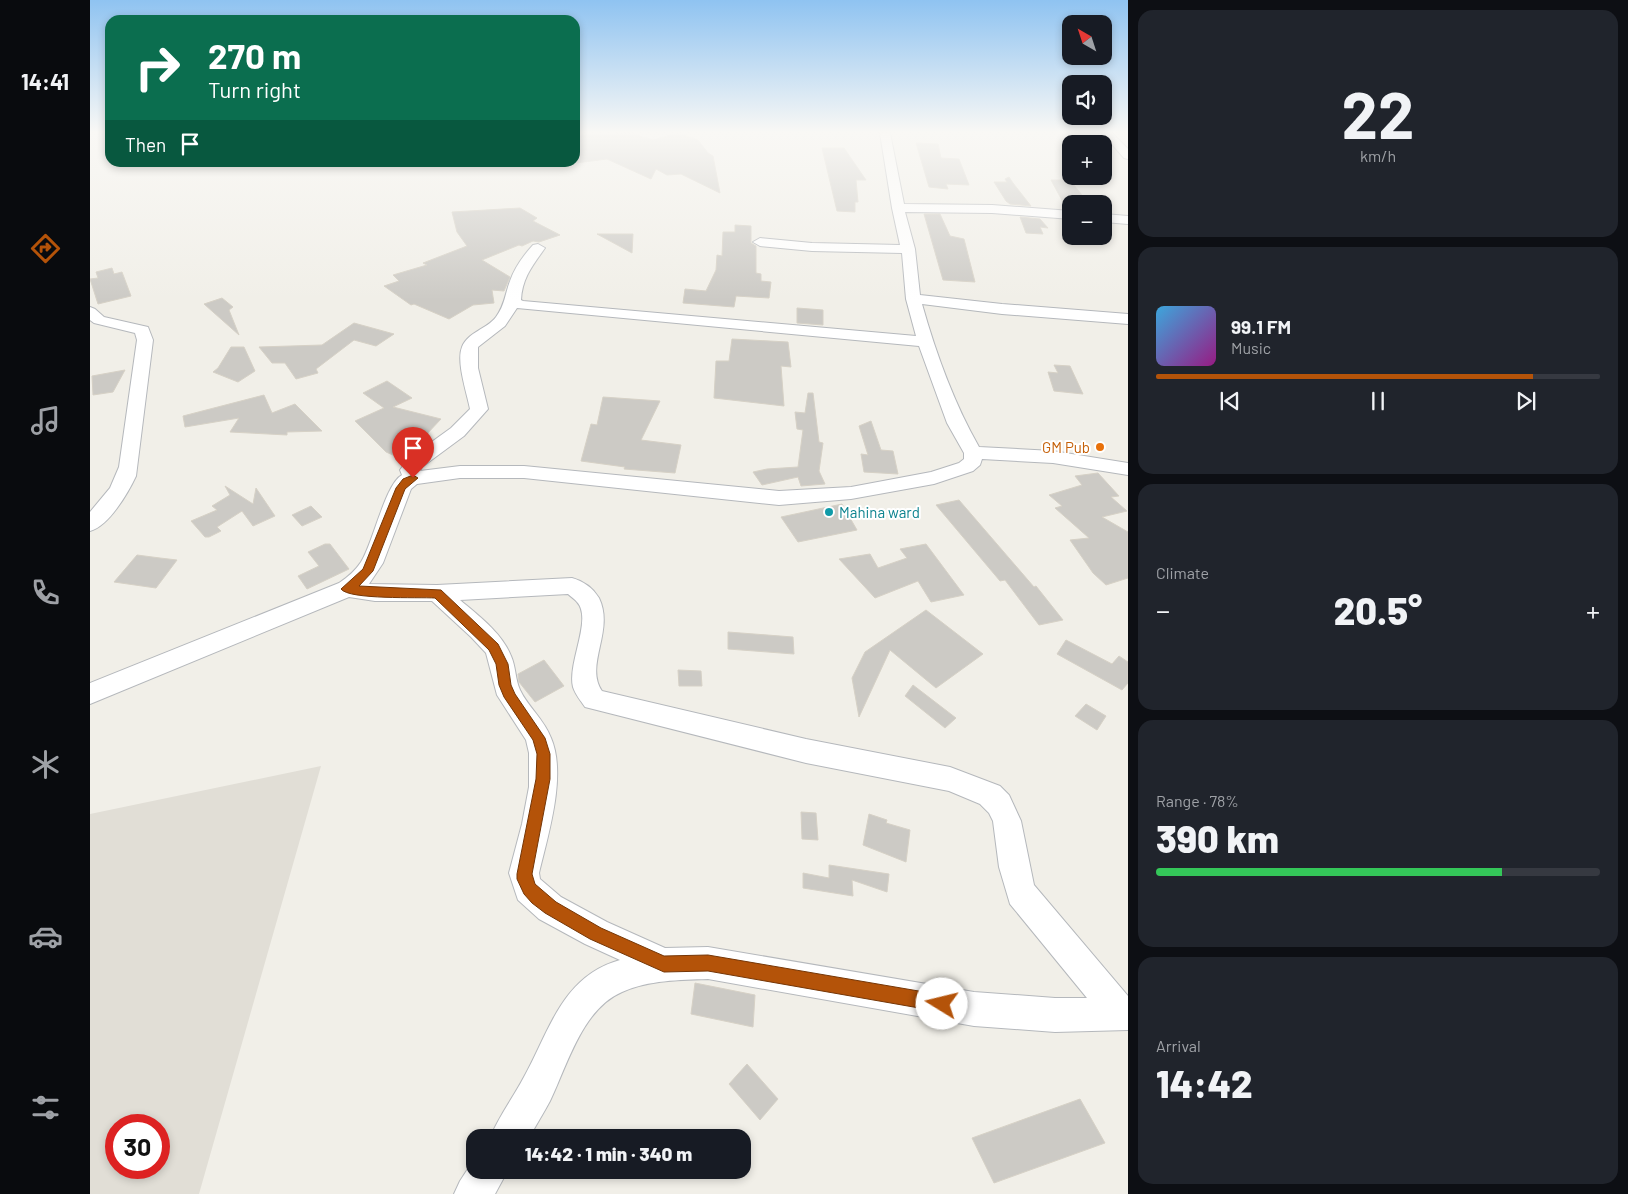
<!DOCTYPE html>
<meta charset="utf-8">
<style>
:root{--surface:#171b24;--page:#20242c;--text:#f1f3f6;--muted:#9ea1a6;--line:#363941;--accent:#b45309}
body{margin:0;font-family:Barlow,sans-serif;background:var(--page);color:var(--text);height:100vh;display:flex;flex-direction:column;font-size:19px;white-space:nowrap}
*{box-sizing:border-box;margin:0}
p{font-size:16px;color:var(--muted)}
.icon{flex:none;width:28px;height:28px;fill:none;stroke:currentColor;stroke-width:2;stroke-linecap:round;stroke-linejoin:round}
.map{position:relative;flex:1;overflow:hidden}
.details{display:flex;flex-direction:column;gap:10px;padding:10px;background:#0d0f14;width:500px}
.details>*{flex:none}
.top-card{position:absolute;left:15px;top:15px;width:475px;height:152px;border-radius:15px;box-shadow:0 2px 8px #0003;background:#0b6e4f;color:#fff;overflow:hidden}
.needle{width:32px;rotate:321deg}
.buttons{position:absolute;left:972px;top:15px;display:grid;gap:10px}
.buttons a{display:grid;place-items:center;width:50px;height:50px;border-radius:10px;background:var(--surface);box-shadow:0 2px 8px #0003;font-size:25px}
.speed{position:absolute;left:15px;top:1114px;display:flex;gap:10px;font-size:25px;font-weight:700;text-align:center}
.speed>*{display:grid;place-content:center;width:65px;height:65px;border-radius:50%;background:var(--surface);box-shadow:0 2px 8px #0003;line-height:1}
.speed .limit{border:8px solid #d22;background:#fff;color:#111}
.pin{position:absolute;display:grid;place-items:center;width:42px;height:42px;color:#fff;margin:-51px -21px;border-radius:50% 50% 50% 0;rotate:-45deg;box-shadow:0 0 5px #0007}
.pin .icon{rotate:45deg}
.me{position:absolute;width:55px;margin:-28px;rotate:279deg;stroke-linejoin:round;filter:drop-shadow(0 0 4px #0008)}
.turn{display:flex;align-items:center;gap:18px;height:105px;padding:0 20px;font-size:22px}
.turn .icon{width:65px;height:65px;stroke-width:2.5}
.turn b{display:block;font-size:35px;line-height:42px}
.then{display:flex;align-items:center;height:48px;padding:0 20px;background:#0003;gap:10px;font-size:19px}
.big{font-size:38px;font-weight:800;line-height:1.1}
.details .card{flex:1;display:flex;flex-direction:column;justify-content:center;gap:8px;min-width:0;padding:0 18px;border-radius:15px;background:var(--page)}
.details .dial{align-items:center;gap:0}
.dial b{font-size:65px;line-height:1}
.song{display:flex;align-items:center;gap:15px}
.cover{width:60px;height:60px;border-radius:8px;background:linear-gradient(135deg,hsl(200 70% 55%),hsl(310 70% 35%))}
.played{height:5px;border-radius:2px;background:linear-gradient(90deg,var(--accent) 85%,var(--line) 85%)}
.keys{display:flex;justify-content:space-around;direction:ltr}
.heat{display:flex;justify-content:space-between;align-items:center;font-size:28px;direction:ltr}
.charge{height:8px;border-radius:4px;background:linear-gradient(90deg,#34c759 78%,var(--line) 0)}
.trip{position:absolute;left:376px;top:1129px;width:285px;height:50px;border-radius:15px;background:var(--surface);box-shadow:0 2px 8px #0003;font-weight:800;line-height:50px;text-align:center}
main{display:flex;flex:1;min-height:0}
.dock{display:flex;flex-direction:column;width:90px;justify-content:space-around;align-items:center;background:#090b0e;color:var(--muted)}
.dock .icon{width:35px;height:35px}
.dock .current{color:var(--accent)}
.dock b{font-size:22px;color:var(--text)}
.map>svg:first-child{display:block}
.education{fill:#e1ded6;fill-rule:evenodd}
.building{fill:#cccac5;stroke:#d6d1c6}
.lines{fill:none;stroke-linecap:round;stroke-linejoin:round}
.minor-casing{stroke:#b5b8bc;stroke-width:2}
.minor{fill:#fff;fill-rule:evenodd}
.route{fill:#b45309;stroke:#753606}
.food-dot{fill:#e8710a;stroke:#fff;stroke-width:2}
.culture-dot{fill:#0f9aa8;stroke:#fff;stroke-width:2}
.labels{text-anchor:middle;dominant-baseline:central;stroke-width:4;stroke-linejoin:round;paint-order:stroke}
.food-label{font-size:15px;fill:#c56008;stroke:#fff;text-anchor:end}
.culture-label{font-size:15px;fill:#0d838f;stroke:#fff;text-anchor:start}
</style>
<main>
<nav class="dock">
<b>14:41</b>
<svg class="icon current" aria-label="directions" viewBox="0 0 24 24"><path d="M12 3l9 9-9 9-9-9zM9 14v-3h6M13 9l2 2-2 2"/></svg>
<svg class="icon" aria-label="music" viewBox="0 0 24 24"><path d="M9 18V5l10-2v13"/><circle cx="6" cy="18" r="3"/><circle cx="16" cy="16" r="3"/></svg>
<svg class="icon" aria-label="phone" viewBox="0 0 24 24"><path d="M5 4h4l2 5-3 2q2 4 5 5l2-3 5 2v4C11 20 4 13 5 4z"/></svg>
<svg class="icon" aria-label="climate" viewBox="0 0 24 24"><path d="M12 3v18M4 7l16 10M4 17L20 7"/></svg>
<svg class="icon" aria-label="car" viewBox="0 0 24 24"><path d="M5 17H2v-5l4-1 3-4h7l3 4 3 1v5h-3M9 17h6M6 11h13"/><circle cx="7" cy="17" r="2"/><circle cx="17" cy="17" r="2"/></svg>
<svg class="icon" aria-label="filters" viewBox="0 0 24 24"><path d="M4 7h16M4 17h16"/><circle cx="9" cy="7" r="2"/><circle cx="15" cy="17" r="2"/></svg>
</nav>
<div class="map">
<svg width="1038" height="1194" viewBox="0 0 1038 1194">
<rect width="100%" height="100%" fill="#f1efe8"/>
<path class="education" d="M231 766 109 1194H0V814ZM26 1125H69V1168H26Z"/>
<path class="building" d="M541 133 563 140 588 133 608 140 618 153 623 156 630 193 591 174 577 175 566 169 561 179 517 159 486 163 487 136Z
M826 143 848 144 851 158 869 159 879 185 856 184 858 189 839 187Z
M732 148H754L776 180H766L768 202H765V212L747 211Z
M919 177 923 183 941 206 920 204 916 201 904 182H917L915 179Z
M961 180H980L999 204H974Z
M430 208 447 218 443 221 470 235 449 242 443 241 432 246 429 245 392 260 420 277 414 291 402 290 404 303 383 305 359 319 324 304 321 305 294 286 309 281 303 275 337 265 333 263 377 246 367 232 362 212Z
M834 214H850L860 236 874 239 885 282 853 280Z
M930 217 950 219 958 228 950 227 953 234 936 233Z
M645 225 661 226V243L666 246V273L671 274V281L681 282 679 298 646 296 644 307 593 303 595 289 616 291 626 270 627 255 632 256 633 232H645Z
M507 234H543L542 253Z
M22 268 24 274 32 272 41 296 8 304 0 279 8 278 6 272Z
M132 298 143 307 139 310 149 335 114 304Z
M707 308 733 310V325L707 323Z
M264 323 304 334 286 346 264 340 226 369 228 373 206 379 195 363H182L169 347 232 345Z
M642 339 698 342 701 367 691 366 694 406 624 398 626 361H639Z
M141 347H154L165 371 148 382 123 372 128 368Z
M964 365 980 366 993 394 964 391 958 372 968 373Z
M35 370 23 392 3 395 2 376Z
M297 381 322 398 303 407 351 419 335 436 327 434 303 455 296 452 265 421 294 408 273 393Z
M718 393H723L729 442 733 443 729 471 735 484 711 486 708 477 672 485 663 472 677 469 708 467 713 430 707 429 705 412 715 413Z
M174 395 182 413 205 404 232 431 197 432V435L140 432 149 418 95 427 93 416Z
M513 397 570 401 551 440 591 445 585 473 534 469 535 467 491 461 501 424 507 425Z
M781 421 791 450 803 451 808 474 774 472 771 454 778 455 769 426Z
M1008 473 1029 496 1021 497 1037 511 1012 517 1038 532V578L1016 585 1003 573 980 540 999 538 965 508 972 506 959 495 992 485 985 476Z
M135 486 163 504 166 488 185 516 163 526 152 511 127 527 131 531 119 537H115L101 521 127 510 122 506 140 495Z
M869 500 944 587 946 586 973 620 949 625 915 580 910 581 846 505Z
M752 504 767 530 708 542 691 517Z
M221 506 232 517 212 526 202 515Z
M235 544H240L259 569 217 589 208 576 229 566 218 552Z
M836 544 874 595 841 602 828 581 785 598 749 559 780 554 788 568 817 558 810 549Z
M47 555 70 558 87 560 66 588 24 582Z
M836 610 893 654 846 688 800 650 769 717 762 678 775 652Z
M638 632 703 637 704 654 638 649Z
M976 640 1022 664 1029 656 1038 662V683L1032 690 967 654Z
M454 660 474 686 445 702 429 682 428 674Z
M588 670 611 671 612 686H589Z
M823 685 866 718 855 728 815 696Z
M996 704 1016 716 1007 730 985 716Z
M711 812 726 813 728 840 712 839Z
M779 814 797 820 796 823 820 830 816 862 773 845Z
M739 865 799 874 797 892 762 880 763 896 713 888V873L739 878Z
M605 983 665 995 663 1027 601 1014Z
M657 1064 688 1099 670 1120 639 1084Z
M990 1099 1015 1143 904 1183 882 1138Z"/>
<g class="lines">
<g class="minor-casing">
<path id="minor" d="M790 133H800L814 204 902 205 981 211V219L902 213 815 212 825 249 830 295 912 304 1038 314V324L912 314 832 304C846 354 864 403 889 447L963 451 1038 463V475L963 463 892 459 890 465 883 471 844 484 761 499 689 505 434 478H370L327 484 321 489 293 563 279 584 347 585 482 578C493 581 503 588 509 598 525 631 494 665 512 691L716 739 860 767 910 786 919 795 931 821 944 885 1038 996V1030L965 1032 884 1026 618 979C589 980 559 980 532 992 492 1009 477 1066 460 1101 453 1114 446 1125 439 1138H400C409 1116 423 1098 434 1077 459 1032 472 976 530 960L495 944 449 919 428 900 419 873 432 824 439 787V753L436 740 407 695 396 653 381 637 342 601H285L259 597 0 704V683L249 583C258 577 265 571 271 562 283 544 295 484 312 475L310 470 318 459 361 428 380 409C377 393 366 362 372 347 378 332 397 329 406 317 415 305 415 294 420 281 425 267 433 256 443 245L448 244 455 248C443 265 432 278 431 300L433 301 826 336 816 299 812 253 722 251 670 246 663 242 670 238 722 243 810 245 802 208ZM427 308 829 346 857 423 874 453V459L869 463 841 472 761 487 689 491 434 466H370L330 471 332 467 374 436 398 409 388 368V347L415 326ZM478 594C481 597 485 599 487 602 503 619 477 663 483 687 485 694 491 701 495 707L716 763 859 791 890 804 899 813 903 821 909 867 920 904 997 998H965L884 992 618 947 575 948 517 922 471 897 450 879 449 873C458 835 477 775 461 738 454 719 438 707 430 690 425 679 426 667 421 656 412 633 389 616 370 600Z
M1012 133H1022L1038 149V159L1034 158Z
M1014 214 1038 216V224L1014 222Z
M0 307 5 309 14 317 58 327 63 340 46 476C38 493 19 526 0 531V512L20 488 29 467 47 340 45 333 4 323 0 320Z
M385 1158V1170H418L405 1194H364L370 1181Z"/>
</g>
<use href="#minor" class="minor"/>
</g>
<linearGradient id="sky" x2="0" y2="1"><stop stop-color="#8fc3f1"/><stop offset="0.44" stop-color="#f9f8f5"/><stop offset="1" stop-color="#f9f8f5" stop-opacity="0"/></linearGradient>
<rect width="1038" height="300" fill="url(#sky)"/>
<path class="route" d="M323 475 328 478 315 489 283 571 269 586 351 590 408 644 418 664 421 685 425 694 455 738 460 754V779L442 874 445 884 466 902 511 928 574 956 618 955 852 995 858 998 860 1004 858 1010 852 1012 618 971 574 972 500 939 455 913 442 903 434 894 427 879V874L446 779 447 754 443 740 414 697 409 685 406 664 399 650 345 598C329 597 259 600 251 589L273 569 306 488 313 479Z"/>
<circle class="food-dot" cx="1010" cy="447" r="5"/>
<circle class="culture-dot" cx="739" cy="512" r="5"/>
<g class="labels">
<g class="food-label">
<text x="1000" y="447">GM Pub</text>
</g>
<g class="culture-label">
<text x="749" y="512">Mahina ward</text>
</g>
</g>
</svg>
<div class="buttons">
<a><svg class="needle" viewBox="-14 -14 28 28"><path d="M0-13l5 13h-10z" fill="#e53935"/><path d="M0 13l5-13h-10z" fill="#9ea1a6"/></svg></a>
<a><svg class="icon" aria-label="sound" viewBox="0 0 24 24"><path d="M4 9h4l5-4v14l-5-4H4zM17 9q2 3 0 6"/></svg></a>
<a>+</a>
<a>−</a>
</div>
<div class="speed"><div class="limit">30</div></div>
<div class="pin" style="left:323px;top:478px;background:#d93025"><svg class="icon" aria-label="arrive" viewBox="0 0 24 24"><path d="M6 21V4h12l-3 4 3 4H6"/></svg></div>
<svg class="me" style="left:852px;top:1004px" viewBox="-20 -20 40 40"><circle r="19" fill="#fff"/><path d="M0-13L10 11 0 6-10 11z" fill="#b45309"/></svg>
<div class="trip">14:42 · 1 min · 340 m</div>
<div class="top-card">
<div class="turn"><svg class="icon" aria-label="right" viewBox="0 0 24 24"><path d="M7 20v-9h11M14 6l5 5-5 5"/></svg><div><b>270 m</b>Turn right</div></div>
<div class="then">Then<svg class="icon" aria-label="arrive" viewBox="0 0 24 24"><path d="M6 21V4h12l-3 4 3 4H6"/></svg></div>
</div>
</div>
<section class="details">
<div class="card dial"><b>22</b><p>km/h</p></div>
<div class="card">
<div class="song"><i class="cover"></i><div><b>99.1 FM</b><p>Music</p></div></div>
<div class="played"></div>
<div class="keys"><svg class="icon" aria-label="previous" viewBox="0 0 24 24"><path d="M18 5L8 12l10 7zM5 5v14"/></svg><svg class="icon" aria-label="pause" viewBox="0 0 24 24"><path d="M8 5v14M16 5v14"/></svg><svg class="icon" aria-label="next" viewBox="0 0 24 24"><path d="M6 5l10 7-10 7zM19 5v14"/></svg></div>
</div>
<div class="card"><p>Climate</p>
<div class="heat"><a>−</a><b class="big">20.5°</b><a>+</a></div>
</div>
<div class="card"><p>Range · 78%</p><b class="big">390 km</b><div class="charge"></div></div>
<div class="card"><p>Arrival</p><b class="big">14:42</b></div>
</section>
</main>
